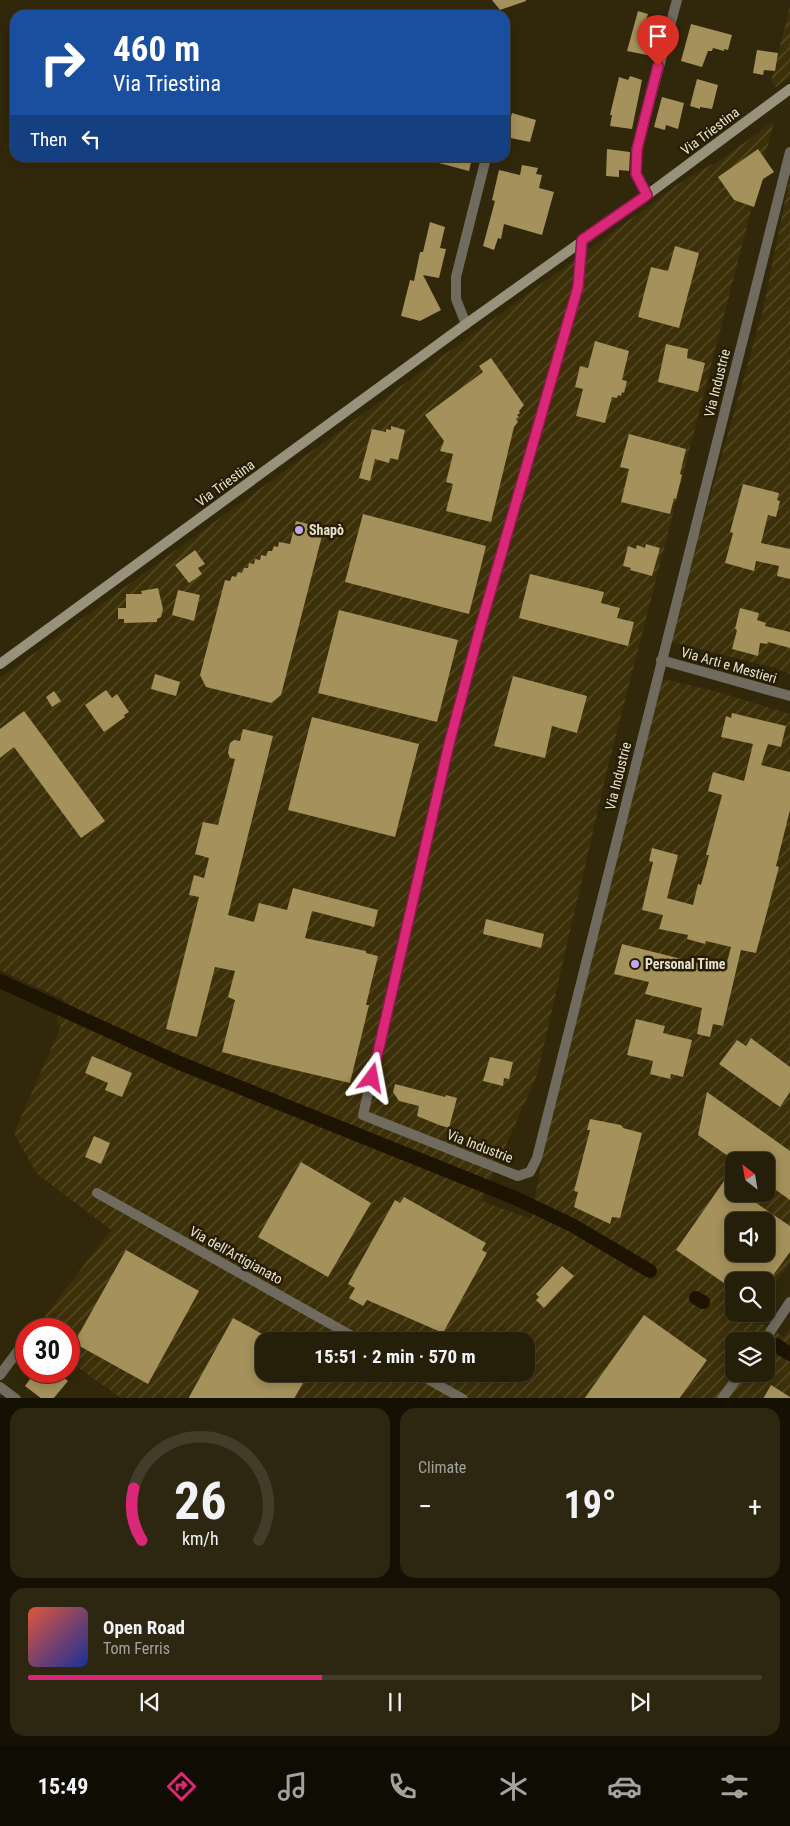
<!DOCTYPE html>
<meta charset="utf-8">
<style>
:root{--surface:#251e08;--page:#2d2712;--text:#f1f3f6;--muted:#a3a29c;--line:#423c29;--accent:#db2777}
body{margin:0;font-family:"Roboto Condensed",sans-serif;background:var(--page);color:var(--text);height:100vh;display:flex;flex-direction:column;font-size:19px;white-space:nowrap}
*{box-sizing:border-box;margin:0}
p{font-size:16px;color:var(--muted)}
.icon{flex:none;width:28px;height:28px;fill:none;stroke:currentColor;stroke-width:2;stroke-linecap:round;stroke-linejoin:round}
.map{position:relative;height:1398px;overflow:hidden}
.details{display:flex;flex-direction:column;gap:10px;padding:10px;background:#141004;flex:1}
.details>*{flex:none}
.guide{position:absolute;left:10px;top:10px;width:500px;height:152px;border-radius:15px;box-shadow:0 2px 12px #0003,0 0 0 1px var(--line);background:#1a4fa0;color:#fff;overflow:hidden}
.needle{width:32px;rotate:329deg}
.controls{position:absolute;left:725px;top:1152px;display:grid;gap:10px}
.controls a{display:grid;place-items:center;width:50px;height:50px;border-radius:10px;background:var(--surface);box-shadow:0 2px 12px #0003,0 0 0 1px var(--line);font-size:25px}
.speed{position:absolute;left:15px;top:1318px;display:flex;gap:10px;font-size:25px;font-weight:700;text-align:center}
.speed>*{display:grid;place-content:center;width:65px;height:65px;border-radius:50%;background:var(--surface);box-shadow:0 2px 12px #0003,0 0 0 1px var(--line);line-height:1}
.speed .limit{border:8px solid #d22;background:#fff;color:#111}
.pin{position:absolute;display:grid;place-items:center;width:42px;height:42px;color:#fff;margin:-51px -21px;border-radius:50% 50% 50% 0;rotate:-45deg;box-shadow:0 0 5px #0007}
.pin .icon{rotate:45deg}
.me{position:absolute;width:55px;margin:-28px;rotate:13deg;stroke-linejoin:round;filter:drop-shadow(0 0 4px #0008)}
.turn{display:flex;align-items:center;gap:18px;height:105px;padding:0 20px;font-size:22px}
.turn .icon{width:65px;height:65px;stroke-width:2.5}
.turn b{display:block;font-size:35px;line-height:42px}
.then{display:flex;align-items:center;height:48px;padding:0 20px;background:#0003;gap:10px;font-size:19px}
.big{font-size:38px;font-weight:700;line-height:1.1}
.details .tile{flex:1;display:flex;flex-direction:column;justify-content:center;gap:8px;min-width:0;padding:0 18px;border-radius:15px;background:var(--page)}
.details .dial{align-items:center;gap:0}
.dial svg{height:130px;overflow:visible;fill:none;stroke:var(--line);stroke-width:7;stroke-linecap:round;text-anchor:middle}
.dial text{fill:var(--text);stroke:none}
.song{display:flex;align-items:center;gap:15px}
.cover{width:60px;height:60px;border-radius:8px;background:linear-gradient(135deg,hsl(10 70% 55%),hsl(230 70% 35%))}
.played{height:5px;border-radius:2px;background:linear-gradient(90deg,var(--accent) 40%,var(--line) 40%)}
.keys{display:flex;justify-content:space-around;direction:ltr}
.heat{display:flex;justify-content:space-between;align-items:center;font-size:28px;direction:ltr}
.details .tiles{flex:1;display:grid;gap:10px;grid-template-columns:1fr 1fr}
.tile:last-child{grid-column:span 2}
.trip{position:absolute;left:255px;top:1332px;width:280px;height:50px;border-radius:15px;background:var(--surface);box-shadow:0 2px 12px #0003,0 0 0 1px var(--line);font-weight:700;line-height:50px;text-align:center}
.tabs{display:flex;height:80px;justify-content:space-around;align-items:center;background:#0f0c03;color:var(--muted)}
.tabs .icon{width:35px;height:35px}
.tabs .current{color:var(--accent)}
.tabs b{font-size:22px;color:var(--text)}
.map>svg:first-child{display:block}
.industrial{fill:url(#industrial-furrows);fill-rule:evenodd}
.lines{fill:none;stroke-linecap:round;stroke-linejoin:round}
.canal{stroke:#1c1300;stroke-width:14}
.building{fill:#a4915b;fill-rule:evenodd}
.street{stroke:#706b5e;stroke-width:10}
.secondary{stroke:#98917c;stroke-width:10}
.route-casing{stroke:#8e194d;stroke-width:12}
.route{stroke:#db2777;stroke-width:9}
.poi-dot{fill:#c3a7f2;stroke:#271e02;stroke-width:2}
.labels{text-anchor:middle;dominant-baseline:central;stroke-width:5;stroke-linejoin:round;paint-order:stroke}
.street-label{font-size:14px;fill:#e7e1d1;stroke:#271e02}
.poi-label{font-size:14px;font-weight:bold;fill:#e7e1d1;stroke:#271e02;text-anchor:start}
</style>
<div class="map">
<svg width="790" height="1399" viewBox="0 0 790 1399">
<defs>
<pattern id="industrial-furrows" width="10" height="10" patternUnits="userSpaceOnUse" patternTransform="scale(1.25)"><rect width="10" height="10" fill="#3c3009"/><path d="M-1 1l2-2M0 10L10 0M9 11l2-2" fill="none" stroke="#584e2c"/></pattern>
</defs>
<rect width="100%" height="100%" fill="#31280b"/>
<path class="industrial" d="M790 6V77L776 87 771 82Z
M774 121 608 766 537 1075 481 1201 531 1219 550 1116 658 678 711 690 790 714V1263L766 1296V1281H734V1314H753L751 1317 784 1337 790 1329V1398H121L69 1361V1329H35L111 1230 36 1173 14 1133 61 1026 56 1023 64 1000 0 970V678L687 178 722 159ZM734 1161H766V1194H734ZM734 1221H766V1254H734ZM264 1341H526V1374H264ZM734 1341H766V1374H734Z
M790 176V674L775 668 669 641 763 310Z"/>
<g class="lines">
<path class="canal" d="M0 981 177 1062 515 1198 572 1225 650 1271
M696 1298 703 1302
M776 1345 790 1354"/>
</g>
<path class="building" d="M492 0H526V1L500 10Z
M638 11 648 14 646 20 655 22 647 55 627 51Z
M691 24 732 35 728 50 724 49V51L713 48 712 51H708L702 67 681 61Z
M757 50 778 53 775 71 764 70 763 75 753 73Z
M630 76 642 80 632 129 610 126 612 115H610L619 77 628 80Z
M697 79 718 85 712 109 700 107V109L690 106Z
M662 97 684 103 678 129 666 125 665 130 654 127Z
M512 113 536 120 530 142 506 137Z
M607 149 630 152 629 171 619 170V177L606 176Z
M758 149 774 172 763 179 754 207 734 200 718 177Z
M432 158H472L469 171 431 161Z
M522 165 538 168 536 174 542 175 539 188 554 192 542 235 504 224 501 239 498 238 494 250 483 246 495 201 492 200 499 170 520 175Z
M430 222 445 227 440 248 446 249 439 278 423 275 441 310 420 321 401 316 410 280 414 281 420 252H423Z
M675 246 699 253 679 328 638 317 651 267 668 271Z
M595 341 629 351 622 380 627 381 624 393 622 392 621 396 618 395 617 398 612 397 605 423 576 416 583 389 575 387 580 366 588 368Z
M666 344 688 349 687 358 705 363 698 392 658 382Z
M491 358 524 405 519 411 520 413 517 415 519 417 516 419 518 422 514 427 491 522 446 511 453 484 446 482 453 454 440 451 444 441 425 415 483 372 479 366Z
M391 426 405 430 398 460 390 458 389 463 375 459 370 481 359 478 372 429 386 432V429L391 430Z
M629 434 686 449 680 474 682 475 676 499 674 498 670 514 621 502 629 469 620 467Z
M743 484 779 493 777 500 780 501 776 517 768 515 761 543 790 549V579L777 576 779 566 756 561 754 571 725 563 733 533 730 532Z
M363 514 486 546 469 614 345 582Z
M296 521 324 528 281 695 271 703 206 687 200 675 225 580 230 581 232 576 236 577 238 572 242 573 244 568H248L249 563 254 564 255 559 260 560 261 555 266 556 268 551H272L274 546 278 547 279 542 290 544Z
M646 544 660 548 652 576 630 570 631 568 623 566 628 546 636 549 637 545 645 548Z
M195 550 205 564 198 568 202 574 189 583 175 565Z
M530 574 604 592 601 603 620 608 617 618 634 622 628 646 519 618Z
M158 588 163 609 161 617 157 619V622L124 623V619H118V608H126V594H142L141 591Z
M178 590 200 595 194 621 172 615Z
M740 608 759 613 757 620 766 623 765 626 790 632V648L768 642 767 644 760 643 758 656 732 649 737 630 735 629Z
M339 610 458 640 437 722 318 693Z
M155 674 180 682 176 696 151 689Z
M513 676 587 696 577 733 552 726 545 758 494 746Z
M106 690 112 698 117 694 129 712 124 715 125 717 104 732 85 705Z
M54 691 61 701 52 707 46 697Z
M24 711 105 821 81 838 14 747 0 758V729Z
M732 713 786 726 781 747 768 744 761 765 790 772V810L776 866 779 867 756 953 741 950 723 1026 713 1024 710 1037 697 1034 702 1008 645 994 649 982 614 974 622 944 725 970 731 947 706 941 705 944 687 939 688 935 659 929 663 915 642 910 653 862 649 861 652 848 678 855 667 898 693 905 698 884 701 885 709 855H706L722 795 708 791 713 772 744 781 753 744 721 737 726 716 731 718Z
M312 717 419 744 395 837 288 810Z
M243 729 273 736 228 915 254 922 259 903 287 910 293 888 378 910 374 927 312 911 305 938 366 951V953L378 956 366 1005H369L350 1083 273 1065 222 1052 235 1000 228 997 235 971 215 967 197 1037 166 1029 199 897 189 895 194 875 204 878 209 858 195 854 203 822 218 825 235 759 230 758 228 753 230 743 234 740 240 741Z
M486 919 544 934 541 948 483 934Z
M636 1019 665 1026 663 1033 692 1040 683 1077 671 1074 670 1079 650 1074 653 1061 627 1055Z
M751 1038 790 1067V1092L780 1107 719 1064 737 1040 746 1046Z
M92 1056 132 1073 122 1097 105 1090 108 1083 85 1073Z
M490 1057 513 1062 509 1079 504 1078 503 1086 483 1081Z
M395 1084 445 1097 446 1095 457 1098 449 1128 439 1125 417 1116 419 1106 399 1101 393 1092Z
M707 1092 790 1151V1200L766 1183V1161H735L698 1135Z
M590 1119 621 1125 623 1128 642 1133 620 1218 612 1217 610 1224 574 1207 578 1192 574 1191 590 1130H587Z
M94 1136 110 1143 101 1164 85 1157Z
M301 1162 371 1203 328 1277 258 1237Z
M724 1181 734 1187V1194H743L790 1226V1252L769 1281H734V1290L676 1250ZM734 1221H766V1254H734Z
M404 1197 486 1243 482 1250 487 1253 443 1333 367 1300 363 1306 349 1298 355 1288 348 1284 395 1200 400 1203Z
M126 1250 199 1291 148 1384 74 1343Z
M562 1266 574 1276 544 1308 536 1300 539 1297 536 1294Z
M644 1315 707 1360 679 1399H584Z
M233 1318 264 1335V1374H308L294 1399H188Z
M36 1371H55L68 1381 53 1399H42L25 1386Z
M771 1385 790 1397V1399H763Z"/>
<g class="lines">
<path class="street" d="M647 195 636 174 637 149 677 0
M582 241 578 287 480 628 449 744 363 1115 518 1176 530 1172 537 1158 790 152
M466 324 456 299V277L486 158
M661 660 790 696
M97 1193 361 1341
M764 1341 790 1302
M419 1374 463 1399
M0 1375 26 1340
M0 1387 16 1399
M722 1399 740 1374"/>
<path class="secondary" d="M0 664 466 324 647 195 790 89"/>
</g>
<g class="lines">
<g class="route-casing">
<path id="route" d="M372 1078 449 744 480 628 578 287 582 240 647 195 636 174 637 149 658 66"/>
</g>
<use href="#route" class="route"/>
</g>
<g class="poi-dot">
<circle cx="299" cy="530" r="5"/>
<circle cx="635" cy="964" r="5"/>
</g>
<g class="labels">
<g class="street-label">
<text transform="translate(710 131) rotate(-37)">Via Triestina</text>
<text transform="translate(717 383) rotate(-76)">Via Industrie</text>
<text transform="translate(225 483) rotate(-36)">Via Triestina</text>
<text transform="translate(729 665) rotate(16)">Via Arti e Mestieri</text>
<text transform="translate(618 776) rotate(-76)">Via Industrie</text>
<text transform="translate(480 1146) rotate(21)">Via Industrie</text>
<text transform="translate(236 1255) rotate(29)">Via dell'Artigianato</text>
</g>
<g class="poi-label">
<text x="309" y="530">Shapò</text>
<text x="645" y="964">Personal Time</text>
</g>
</g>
</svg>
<div class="controls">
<a><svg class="needle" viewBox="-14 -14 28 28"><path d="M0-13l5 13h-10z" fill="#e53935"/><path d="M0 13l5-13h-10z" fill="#a3a29c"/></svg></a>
<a><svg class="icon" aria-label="sound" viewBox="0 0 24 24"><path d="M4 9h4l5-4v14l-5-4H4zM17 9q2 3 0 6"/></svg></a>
<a><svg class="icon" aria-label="search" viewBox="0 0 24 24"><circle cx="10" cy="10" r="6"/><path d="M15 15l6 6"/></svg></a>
<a><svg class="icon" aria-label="layers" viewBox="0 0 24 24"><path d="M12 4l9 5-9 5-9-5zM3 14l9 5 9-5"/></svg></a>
</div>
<div class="speed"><div class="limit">30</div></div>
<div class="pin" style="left:658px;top:66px;background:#d93025"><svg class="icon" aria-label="arrive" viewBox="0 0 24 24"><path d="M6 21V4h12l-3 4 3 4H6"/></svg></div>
<svg class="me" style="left:372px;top:1078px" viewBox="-20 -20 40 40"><path d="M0-17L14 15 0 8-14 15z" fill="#db2777" stroke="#fff" stroke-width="4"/></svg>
<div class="trip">15:51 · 2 min · 570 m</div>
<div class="guide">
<div class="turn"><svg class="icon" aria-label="right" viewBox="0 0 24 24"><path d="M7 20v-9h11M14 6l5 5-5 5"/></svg><div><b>460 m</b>Via Triestina</div></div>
<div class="then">Then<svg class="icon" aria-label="left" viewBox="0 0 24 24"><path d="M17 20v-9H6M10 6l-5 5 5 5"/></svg></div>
</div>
</div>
<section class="details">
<div class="tiles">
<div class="tile dial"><svg viewBox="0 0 100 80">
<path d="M14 69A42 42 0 1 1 86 69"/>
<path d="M14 69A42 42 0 0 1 9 37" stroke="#db2777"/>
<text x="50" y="56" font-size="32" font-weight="700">26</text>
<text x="50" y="72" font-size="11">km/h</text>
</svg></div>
<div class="tile"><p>Climate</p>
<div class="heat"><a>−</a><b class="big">19°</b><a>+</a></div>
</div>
<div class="tile">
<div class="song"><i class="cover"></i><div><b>Open Road</b><p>Tom Ferris</p></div></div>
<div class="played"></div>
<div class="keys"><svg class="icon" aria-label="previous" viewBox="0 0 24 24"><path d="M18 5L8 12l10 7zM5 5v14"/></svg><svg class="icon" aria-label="pause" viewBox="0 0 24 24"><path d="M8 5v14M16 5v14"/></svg><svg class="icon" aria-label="next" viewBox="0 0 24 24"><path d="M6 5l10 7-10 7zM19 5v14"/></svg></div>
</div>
</div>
</section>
<nav class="tabs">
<b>15:49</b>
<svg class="icon current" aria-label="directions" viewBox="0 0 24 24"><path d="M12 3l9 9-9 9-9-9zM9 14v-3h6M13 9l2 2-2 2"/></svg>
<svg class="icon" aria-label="music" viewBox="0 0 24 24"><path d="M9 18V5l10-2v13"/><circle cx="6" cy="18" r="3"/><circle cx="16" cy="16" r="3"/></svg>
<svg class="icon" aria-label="phone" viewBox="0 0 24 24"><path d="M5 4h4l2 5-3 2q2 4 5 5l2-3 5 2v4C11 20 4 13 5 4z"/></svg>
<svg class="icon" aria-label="climate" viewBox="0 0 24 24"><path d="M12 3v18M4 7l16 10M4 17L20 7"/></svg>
<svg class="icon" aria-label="car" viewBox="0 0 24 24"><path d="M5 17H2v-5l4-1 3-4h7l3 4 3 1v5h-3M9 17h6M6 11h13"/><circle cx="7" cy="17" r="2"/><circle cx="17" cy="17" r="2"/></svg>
<svg class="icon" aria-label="filters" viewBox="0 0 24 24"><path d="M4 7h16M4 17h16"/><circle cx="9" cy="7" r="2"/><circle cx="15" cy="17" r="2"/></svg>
</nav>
